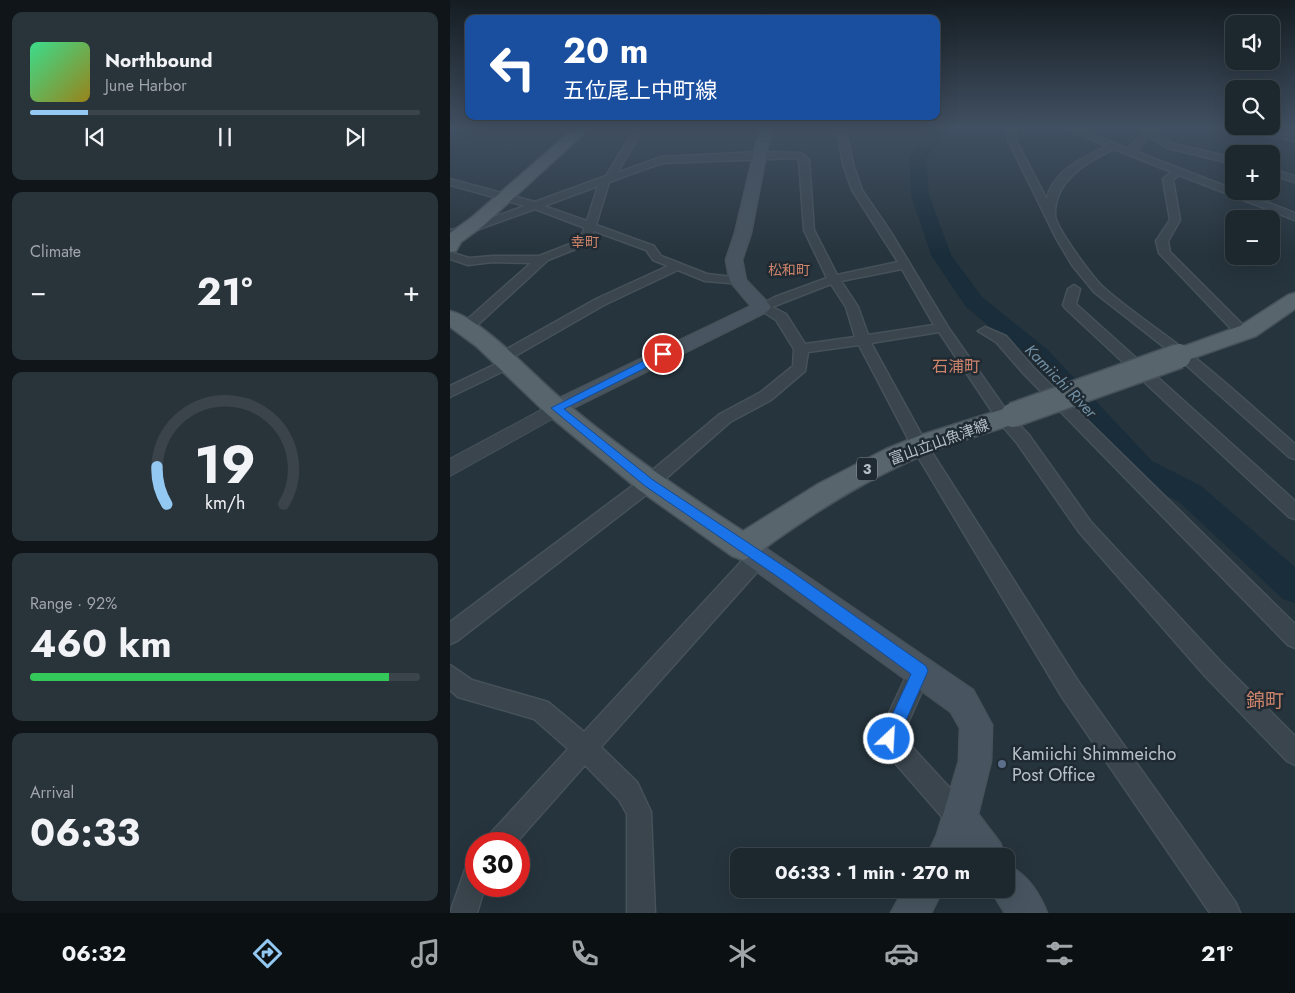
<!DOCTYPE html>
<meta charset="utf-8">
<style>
:root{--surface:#1c272e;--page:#29333a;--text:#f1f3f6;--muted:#a0a5aa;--line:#3a444a;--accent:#92c8f1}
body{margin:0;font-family:Jost,"Noto Sans JP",sans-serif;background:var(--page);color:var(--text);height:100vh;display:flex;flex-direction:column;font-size:19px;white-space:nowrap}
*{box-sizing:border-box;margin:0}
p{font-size:16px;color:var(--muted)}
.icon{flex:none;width:28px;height:28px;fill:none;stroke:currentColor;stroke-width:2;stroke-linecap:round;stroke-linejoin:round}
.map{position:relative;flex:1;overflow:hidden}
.sheet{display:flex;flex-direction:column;gap:12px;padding:12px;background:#0f1519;width:450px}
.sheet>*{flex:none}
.guide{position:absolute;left:15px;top:15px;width:475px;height:105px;border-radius:10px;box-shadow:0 5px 20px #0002,0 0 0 1px var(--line);background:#1a4fa0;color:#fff;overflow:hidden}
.controls{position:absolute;left:775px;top:15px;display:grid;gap:10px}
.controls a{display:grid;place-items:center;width:55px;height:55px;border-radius:10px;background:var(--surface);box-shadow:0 5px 20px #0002,0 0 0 1px var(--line);font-size:25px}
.speed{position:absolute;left:15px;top:832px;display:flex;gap:10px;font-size:25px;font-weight:700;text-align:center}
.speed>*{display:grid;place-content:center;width:65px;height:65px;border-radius:50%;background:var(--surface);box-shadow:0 5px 20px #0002,0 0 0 1px var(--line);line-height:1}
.speed .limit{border:8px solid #d22;background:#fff;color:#111}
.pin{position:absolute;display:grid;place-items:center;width:42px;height:42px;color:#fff;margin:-21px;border:2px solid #fff;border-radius:50%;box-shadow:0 1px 5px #0007}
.me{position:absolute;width:55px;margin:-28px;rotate:25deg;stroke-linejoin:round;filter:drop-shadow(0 0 4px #0008)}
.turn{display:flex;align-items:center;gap:18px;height:105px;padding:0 15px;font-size:22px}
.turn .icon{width:65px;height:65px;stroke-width:2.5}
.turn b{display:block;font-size:35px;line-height:42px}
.big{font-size:38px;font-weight:700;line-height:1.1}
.sheet .widget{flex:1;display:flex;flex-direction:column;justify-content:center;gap:8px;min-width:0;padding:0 18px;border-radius:10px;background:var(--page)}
.sheet .dial{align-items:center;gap:0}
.dial svg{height:130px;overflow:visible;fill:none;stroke:var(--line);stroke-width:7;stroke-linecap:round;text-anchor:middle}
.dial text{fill:var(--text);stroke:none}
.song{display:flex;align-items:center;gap:15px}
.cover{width:60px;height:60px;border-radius:8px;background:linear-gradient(135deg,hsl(150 70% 55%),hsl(50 70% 35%))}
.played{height:5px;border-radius:2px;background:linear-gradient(90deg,var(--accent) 15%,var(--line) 15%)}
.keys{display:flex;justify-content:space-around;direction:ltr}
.heat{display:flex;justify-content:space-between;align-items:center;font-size:28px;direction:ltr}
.charge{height:8px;border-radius:4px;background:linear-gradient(90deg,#34c759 92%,var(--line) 0)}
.trip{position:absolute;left:280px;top:848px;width:285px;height:50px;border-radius:10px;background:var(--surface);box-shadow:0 5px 20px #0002,0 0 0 1px var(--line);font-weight:700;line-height:50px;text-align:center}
.menu{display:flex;height:80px;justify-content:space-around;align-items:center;background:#0b1012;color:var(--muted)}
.menu .icon{width:35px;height:35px}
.menu .selected{color:var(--accent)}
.menu b{font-size:22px;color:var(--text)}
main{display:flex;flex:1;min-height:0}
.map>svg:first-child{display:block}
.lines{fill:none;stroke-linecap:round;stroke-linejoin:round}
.river{fill:#1a2d3a;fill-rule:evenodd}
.minor-casing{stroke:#465159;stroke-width:3}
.tertiary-casing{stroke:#465159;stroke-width:2}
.secondary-casing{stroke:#465159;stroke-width:3}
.primary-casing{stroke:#465159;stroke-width:3}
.minor{fill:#3a454d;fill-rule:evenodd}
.tertiary{fill:#3a454d;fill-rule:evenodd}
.secondary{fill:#485560;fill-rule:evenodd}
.primary{fill:#58656d;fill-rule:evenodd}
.primary-bridge-casing{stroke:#465159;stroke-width:27;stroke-linecap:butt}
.primary-bridge{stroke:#58656d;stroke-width:24}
.route{fill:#1a73e8;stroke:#114b97}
.service-dot{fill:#5c6f8a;stroke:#1f2a32;stroke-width:2}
.labels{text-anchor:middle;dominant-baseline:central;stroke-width:5;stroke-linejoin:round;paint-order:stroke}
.far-neighbourhood-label{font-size:14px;fill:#ce846b;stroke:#1f2a32}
.shield{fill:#1f2a32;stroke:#89939b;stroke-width:1}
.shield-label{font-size:14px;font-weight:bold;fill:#b6c0c8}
.street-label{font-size:15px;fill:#b6c0c8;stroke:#1f2a32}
.neighbourhood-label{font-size:16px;fill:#ce846b;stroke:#1f2a32}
.water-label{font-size:16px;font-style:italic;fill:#7190a5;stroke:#1f2a32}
.near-poi-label{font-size:18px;fill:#b6c0c8;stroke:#1f2a32;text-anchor:start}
.near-neighbourhood-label{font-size:19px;fill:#ce846b;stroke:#1f2a32}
</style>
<main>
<section class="sheet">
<div class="widget">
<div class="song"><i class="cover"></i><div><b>Northbound</b><p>June Harbor</p></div></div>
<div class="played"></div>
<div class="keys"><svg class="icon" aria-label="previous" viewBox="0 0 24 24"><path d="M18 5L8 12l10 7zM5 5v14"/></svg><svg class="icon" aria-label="pause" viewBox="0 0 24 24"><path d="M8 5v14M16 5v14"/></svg><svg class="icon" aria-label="next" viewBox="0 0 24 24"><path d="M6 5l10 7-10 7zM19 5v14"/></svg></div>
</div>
<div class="widget"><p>Climate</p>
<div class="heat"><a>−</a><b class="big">21°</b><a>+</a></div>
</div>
<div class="widget dial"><svg viewBox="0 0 100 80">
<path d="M14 69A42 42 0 1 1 86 69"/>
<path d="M14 69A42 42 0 0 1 8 46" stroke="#92c8f1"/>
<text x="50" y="56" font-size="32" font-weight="700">19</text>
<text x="50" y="72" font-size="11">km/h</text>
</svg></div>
<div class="widget"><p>Range · 92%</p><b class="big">460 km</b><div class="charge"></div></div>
<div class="widget"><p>Arrival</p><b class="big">06:33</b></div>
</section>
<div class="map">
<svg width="845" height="913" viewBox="0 0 845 913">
<rect width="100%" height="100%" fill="#26343d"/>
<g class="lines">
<path class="river" d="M480 127H494L490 143 476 158 479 195 501 255 532 297 598 350 702 461 751 486 845 567V603L833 599 729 502 682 477 580 360 516 307 481 255 461 195 460 158 464 149 475 143Z"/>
<g class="minor-casing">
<path id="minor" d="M186 127H194L167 173 211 157 310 152 351 153 359 160 364 230 387 275 448 262 402 190 393 164 387 127H395L403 164 412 190 440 231 498 327 559 414 579 435 641 522 771 662 845 736V765L837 761 755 676 629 532 567 443 549 422 489 332 421 343 476 443 628 681 786 903 790 913H760L612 697 464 450 409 345 358 352 355 371 321 400 280 422 205 488 7 641 0 644V622L193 478 270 414 311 392 343 366 344 349 326 320 306 307 325 297 377 278 354 230 349 161 346 158 212 163 159 182 146 225 204 246 211 256 257 274 292 278 294 281 292 284 255 281 228 270 154 305 60 359 66 363 64 366 0 397V386L52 361 46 357 48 354 146 299 218 266 203 260 196 250 144 231 136 245 98 260 21 331H11L9 328 11 325 81 263 43 262 18 265 0 259V252L19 258 43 256H89L128 241 135 228 85 209 18 233 0 236V230L12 228 75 206 0 185V179L85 202 156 176ZM148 186 137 221 94 206ZM452 269 484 325 418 335 408 307 391 281ZM381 284 396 307 405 337 355 344 336 314 322 307Z
M558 127H566V140L597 200C600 173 635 156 657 146L611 127H622L845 213V220L729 175 723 180 730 220 718 241 720 252 798 330 800 333 798 336H788L709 253 706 241 720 220 713 179 722 172 664 149C636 162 604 181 605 215 605 227 644 279 653 287 679 310 708 329 735 350 773 379 809 413 845 444V459L839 457 727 357 644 292 622 265 606 238 558 140Z
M778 127H796L845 135V141Z
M694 130H700L724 144 784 158V164L718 148 694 134Z
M821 169 845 176V182L821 175Z
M624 285 630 289 626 304 845 501V519L839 517 615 308 613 305 618 289Z
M535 327 556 336 584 368 845 624V648L838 645 574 374 546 342 528 331Z
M308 549 315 551 317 557 315 563 151 747 187 782 201 812 205 913H177V814L169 800 135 765 65 844H35L39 835 118 749 84 719 8 697 0 690V665L22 680 98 702 134 732 301 551Z
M470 661 478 664 481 671 452 736 518 808 521 817 518 826 509 829 500 826 431 747 427 739 462 664Z
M26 860V886H35L27 913H0L17 864Z"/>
</g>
<g class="tertiary-casing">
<path id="tertiary" d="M697 127H707L684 154H676V150Z
M106 402 113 403 115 408 113 413 0 476V459Z"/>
</g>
<g class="secondary-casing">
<path id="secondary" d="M312 127H324L318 144 301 233 292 260 296 280 318 303 321 307 318 311 113 413 106 415 99 413 96 408 99 403 301 306 280 281 276 260 285 233 306 144Z
M293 536 302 539 523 690 542 725 541 761 528 814 550 843 555 856H477L487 835 509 761 510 728 501 712 284 555 280 547 284 539Z
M556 865C576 873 589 893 597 913H555L540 889H556Z
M454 889H493L481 913H441Z"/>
</g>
<g class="primary-casing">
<path id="primary" d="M126 127H141L33 226 11 242 6 251 0 252V233L21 218Z
M845 293V309L806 336 729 363 721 361 718 356 721 351 790 326 838 295Z
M0 311C33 319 87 379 115 402 171 449 231 491 293 531L368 484 436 449 471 435 563 406 572 409 575 415 572 421C541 433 508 440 478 453 415 479 358 516 304 556L293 560 282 556 189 490 97 414 26 346 0 327Z"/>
</g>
<use href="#minor" class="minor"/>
<use href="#tertiary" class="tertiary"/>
<use href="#secondary" class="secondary"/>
<use href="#primary" class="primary"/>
<g class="primary-bridge-casing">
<path id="primary-bridge" d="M563 415 729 356"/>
</g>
<use href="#primary-bridge" class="primary-bridge"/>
</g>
<linearGradient id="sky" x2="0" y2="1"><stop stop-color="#151d22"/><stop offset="0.5" stop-color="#415062"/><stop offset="1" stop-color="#415062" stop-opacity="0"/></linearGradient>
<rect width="845" height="255" fill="url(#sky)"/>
<path class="route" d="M213 351 217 352V357L114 409 203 480 341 571 476 666 478 671 445 745 439 747 433 745 431 739 461 674 331 579 195 486 101 408Z"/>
<circle class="service-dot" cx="552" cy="764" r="5"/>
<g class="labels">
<g class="far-neighbourhood-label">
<text x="135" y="242">幸町</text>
<text x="339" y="270">松和町</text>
</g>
<rect class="shield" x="407" y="457.5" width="20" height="23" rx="4"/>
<g class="shield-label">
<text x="417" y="469">3</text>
</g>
<g class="street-label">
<text transform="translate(489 442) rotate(-20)">富山立山魚津線</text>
</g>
<g class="neighbourhood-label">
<text x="506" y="366">石浦町</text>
</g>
<g class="water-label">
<text transform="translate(611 381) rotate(46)">Kamiichi River</text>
</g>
<g class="near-poi-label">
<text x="562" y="754">Kamiichi Shimmeicho<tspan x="562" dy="21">Post Office</tspan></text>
</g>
<g class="near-neighbourhood-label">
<text x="815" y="700">錦町</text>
</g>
</g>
</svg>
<div class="controls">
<a><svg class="icon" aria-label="sound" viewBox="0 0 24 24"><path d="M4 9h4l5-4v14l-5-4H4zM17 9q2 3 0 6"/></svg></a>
<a><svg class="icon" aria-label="search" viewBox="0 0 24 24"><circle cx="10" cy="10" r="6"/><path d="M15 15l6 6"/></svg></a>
<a>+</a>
<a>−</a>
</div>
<div class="speed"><div class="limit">30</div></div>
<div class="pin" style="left:213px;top:354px;background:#d93025"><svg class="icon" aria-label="arrive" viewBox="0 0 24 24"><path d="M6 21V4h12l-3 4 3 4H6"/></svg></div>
<svg class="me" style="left:439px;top:739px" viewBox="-20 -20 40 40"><circle r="17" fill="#1a73e8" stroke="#fff" stroke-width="3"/><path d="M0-11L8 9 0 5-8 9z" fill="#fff"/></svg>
<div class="trip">06:33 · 1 min · 270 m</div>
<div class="guide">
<div class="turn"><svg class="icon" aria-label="left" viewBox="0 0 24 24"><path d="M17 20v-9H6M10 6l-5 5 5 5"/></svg><div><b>20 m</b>五位尾上中町線</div></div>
</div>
</div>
</main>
<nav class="menu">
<b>06:32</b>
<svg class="icon selected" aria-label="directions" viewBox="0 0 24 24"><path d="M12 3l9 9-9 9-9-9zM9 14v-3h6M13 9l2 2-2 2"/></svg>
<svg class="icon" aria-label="music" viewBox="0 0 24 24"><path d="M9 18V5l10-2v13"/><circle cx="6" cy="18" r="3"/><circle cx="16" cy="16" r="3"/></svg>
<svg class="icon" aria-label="phone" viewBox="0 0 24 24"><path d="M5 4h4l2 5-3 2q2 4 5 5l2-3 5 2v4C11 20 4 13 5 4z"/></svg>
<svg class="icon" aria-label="climate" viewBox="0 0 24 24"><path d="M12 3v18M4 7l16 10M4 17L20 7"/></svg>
<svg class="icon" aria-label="car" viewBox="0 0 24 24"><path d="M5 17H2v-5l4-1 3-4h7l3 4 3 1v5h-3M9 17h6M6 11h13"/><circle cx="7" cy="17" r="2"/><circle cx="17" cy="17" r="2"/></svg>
<svg class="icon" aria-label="filters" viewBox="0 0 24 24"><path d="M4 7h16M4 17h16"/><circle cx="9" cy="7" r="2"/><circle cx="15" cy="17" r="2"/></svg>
<b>21°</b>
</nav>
